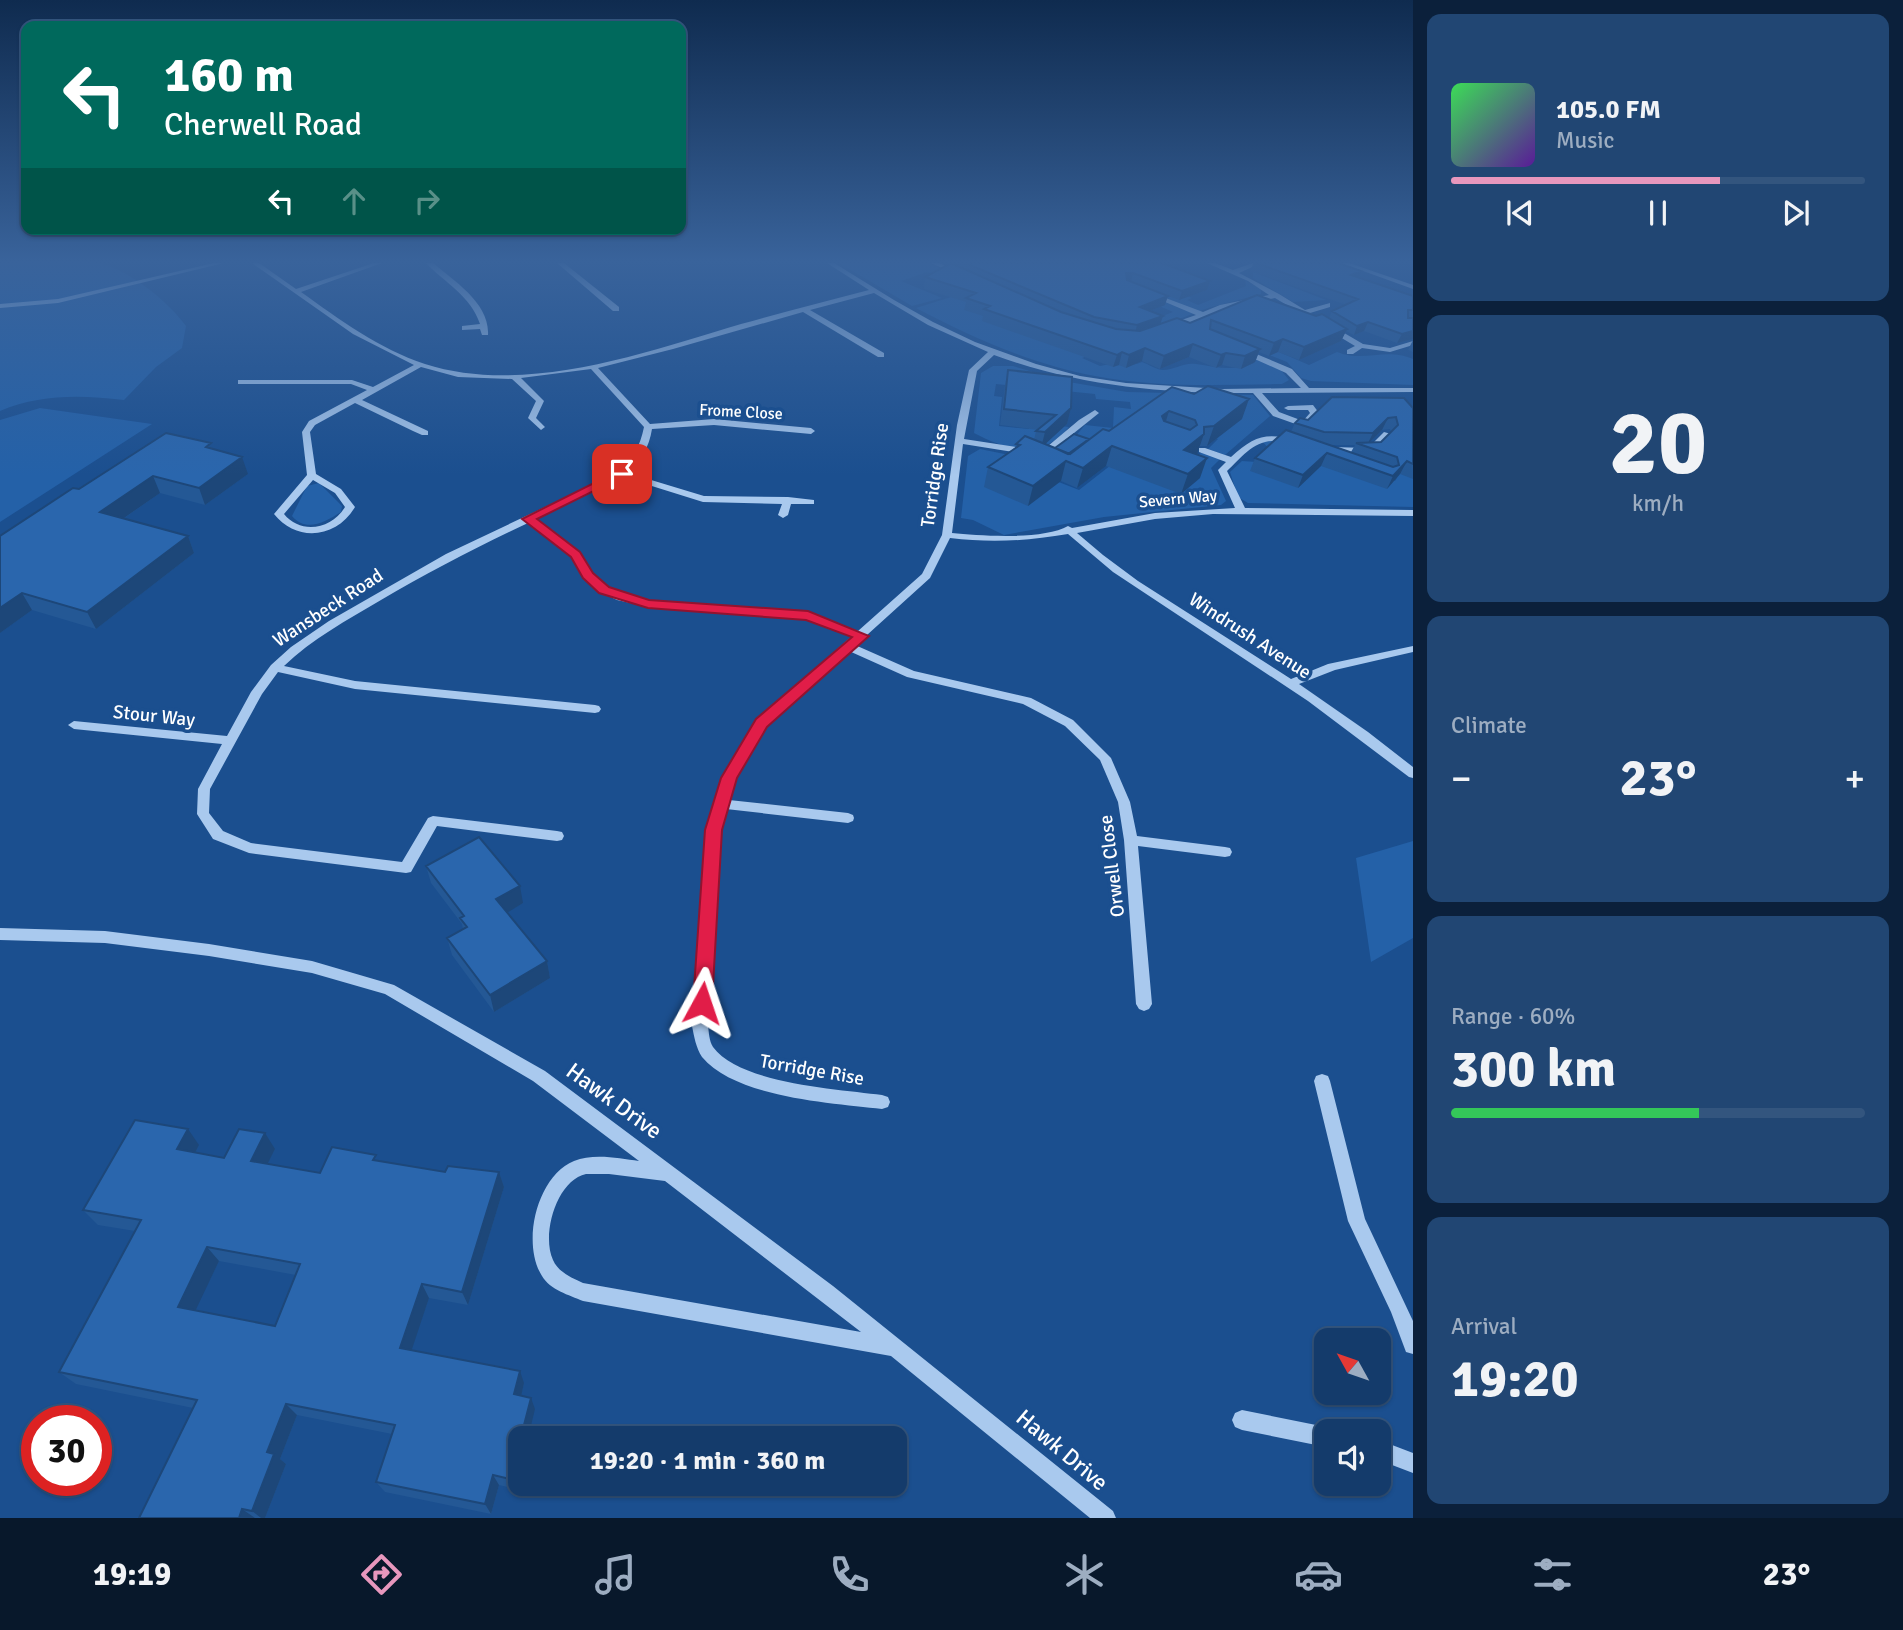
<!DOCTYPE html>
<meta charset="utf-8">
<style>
:root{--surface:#143b6b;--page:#214673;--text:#f1f3f6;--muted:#9dadc1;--line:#33557e;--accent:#e797bd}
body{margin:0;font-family:Signika,sans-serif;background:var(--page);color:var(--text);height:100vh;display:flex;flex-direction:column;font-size:26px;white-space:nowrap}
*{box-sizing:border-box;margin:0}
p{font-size:23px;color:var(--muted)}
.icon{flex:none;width:38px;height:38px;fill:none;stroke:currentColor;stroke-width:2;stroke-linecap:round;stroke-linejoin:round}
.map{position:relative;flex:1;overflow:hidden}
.details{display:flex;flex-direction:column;gap:14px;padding:14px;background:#0b203b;width:490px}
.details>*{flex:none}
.guide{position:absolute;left:21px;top:21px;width:665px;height:214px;border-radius:14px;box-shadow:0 2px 5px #0004,0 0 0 2px var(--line);background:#00695c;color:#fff;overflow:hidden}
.needle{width:46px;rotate:310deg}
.controls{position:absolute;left:1314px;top:1328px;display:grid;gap:14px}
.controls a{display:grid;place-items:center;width:77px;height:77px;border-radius:14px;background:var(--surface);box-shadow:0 2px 5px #0004,0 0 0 2px var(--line);font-size:35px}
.speed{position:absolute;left:21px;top:1405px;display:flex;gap:14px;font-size:35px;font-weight:700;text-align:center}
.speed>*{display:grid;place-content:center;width:91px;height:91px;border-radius:50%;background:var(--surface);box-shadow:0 2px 5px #0004,0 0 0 2px var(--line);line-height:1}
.speed .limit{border:10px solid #d22;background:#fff;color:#111}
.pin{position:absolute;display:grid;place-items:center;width:60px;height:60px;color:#fff;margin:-30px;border-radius:14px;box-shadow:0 4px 10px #0006}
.me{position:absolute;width:77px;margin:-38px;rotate:5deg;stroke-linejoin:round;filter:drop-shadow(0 0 5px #0008)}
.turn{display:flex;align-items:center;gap:24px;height:147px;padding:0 28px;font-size:32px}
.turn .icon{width:91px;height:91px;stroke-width:2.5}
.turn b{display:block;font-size:49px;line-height:60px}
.lanes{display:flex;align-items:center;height:66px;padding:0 28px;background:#0003;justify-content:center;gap:35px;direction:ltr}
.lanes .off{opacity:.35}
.big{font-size:52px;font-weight:800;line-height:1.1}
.details .widget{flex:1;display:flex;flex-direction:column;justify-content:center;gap:10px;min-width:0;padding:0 24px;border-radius:14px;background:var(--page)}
.details .dial{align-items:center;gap:0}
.dial b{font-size:91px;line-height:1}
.song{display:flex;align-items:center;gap:21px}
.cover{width:84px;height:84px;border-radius:10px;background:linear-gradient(135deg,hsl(130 70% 55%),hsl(270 70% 35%))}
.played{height:7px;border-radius:4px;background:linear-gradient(90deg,var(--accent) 65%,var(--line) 65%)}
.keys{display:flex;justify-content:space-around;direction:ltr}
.heat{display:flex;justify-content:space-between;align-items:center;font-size:38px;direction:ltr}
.charge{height:10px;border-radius:5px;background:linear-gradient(90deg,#34c759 60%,var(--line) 0)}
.trip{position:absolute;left:508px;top:1426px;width:399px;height:70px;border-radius:14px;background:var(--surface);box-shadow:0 2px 5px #0004,0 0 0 2px var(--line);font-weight:800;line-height:70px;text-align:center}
.menu{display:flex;height:112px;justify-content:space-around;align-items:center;background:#08182b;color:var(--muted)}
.menu .icon{width:49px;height:49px}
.menu .active{color:var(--accent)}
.menu b{font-size:32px;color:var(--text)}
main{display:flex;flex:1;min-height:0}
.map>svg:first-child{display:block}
.green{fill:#2461a8}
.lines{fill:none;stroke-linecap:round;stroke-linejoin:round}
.minor{fill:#a9c9ee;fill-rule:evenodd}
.wall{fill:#245895;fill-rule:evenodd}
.shaded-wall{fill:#1d4779}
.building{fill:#2a66ad;stroke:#1d4779;stroke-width:2;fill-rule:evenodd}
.route{fill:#e11d48;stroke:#92132f;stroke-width:2}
.labels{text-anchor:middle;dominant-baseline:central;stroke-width:7;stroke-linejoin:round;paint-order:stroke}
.far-street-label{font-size:16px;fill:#fff;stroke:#1b4f8f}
.street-label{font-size:19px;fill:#fff;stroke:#1b4f8f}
.near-street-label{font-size:23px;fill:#fff;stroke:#1b4f8f}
</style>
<main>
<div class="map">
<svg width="1413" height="1518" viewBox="0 0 1413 1518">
<rect width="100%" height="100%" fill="#1b4f8f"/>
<path class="green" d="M0 263C31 263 68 257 99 263 128 269 169 302 186 326L182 348 156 367 124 400C81 395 40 394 0 411Z
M839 263H928L980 286 947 281 927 272 901 281 942 298 912 306Z
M1253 272 1326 300 1293 302 1253 278Z
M1245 280 1261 289V294L1208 308 1140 334 1117 333 1173 312 1130 293 1155 284 1192 298 1187 300 1198 305 1246 286Z
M983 287 1118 343 1082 358 1100 366C1114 362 1125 369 1142 362 1148 364 1157 370 1163 370 1174 370 1184 362 1196 364 1216 367 1234 372 1254 363V358L1280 369 1289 380 1282 384C1220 385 1157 388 1095 376 1031 364 973 338 916 308Z
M1272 349 1309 365 1337 352C1365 363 1384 347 1413 359V385L1311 381 1301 378 1287 362 1264 353Z
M993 366H1013L1063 381 1127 392 1253 395 1270 416 1225 455 1208 449 1218 439 1183 427 1101 449 1074 438 1085 425 1113 428 1114 407 1131 409 1130 402 1096 399 1095 394 996 384 994 396 1002 397 999 426 1029 429 1030 423 1069 427C1043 460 1008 451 974 433L981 373Z
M40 408 152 424 0 522V420Z
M1277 440 1395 481 1413 451V507L1248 503 1238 497 1230 472 1242 461 1256 462 1269 449 1263 442Z
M980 449 1019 457 1010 463 1079 490 1129 451 1188 464 1202 452 1220 459 1211 468 1226 501 1221 505 1104 517 1004 535 973 520 961 518 968 456Z
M319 483 342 506 341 512C325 522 306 533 292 516L307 486Z
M1413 841V938L1371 962 1356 858Z"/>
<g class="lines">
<path class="minor" d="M214 263H224L58 303 0 308V304L58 299Z
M252 263H259L296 289 374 263H382L301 292C339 319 379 349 425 364 525 396 644 353 741 324 784 312 826 301 869 290L827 263H834L894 300 933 322 975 342 1036 364 1080 376 1126 383 1222 389 1301 388 1286 373 1239 352 1238 350 1242 348 1292 369 1309 388H1413V392L1262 393 1279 412 1303 421 1310 413 1308 410H1288L1284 408 1288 406 1313 405 1319 413 1304 427 1273 416 1253 393C1164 394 1078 386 994 355L977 371 964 439 1042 451 1079 420 1095 410 1099 413 1044 457 963 444 952 533C981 536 1044 540 1068 526L1072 528 1155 513 1235 508 1218 470 1226 462 1199 452V448H1205L1231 457C1254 436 1265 432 1296 440V444C1288 444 1281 441 1274 441 1254 440 1240 459 1227 471L1245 508 1413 510V516L1213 514 1155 519 1077 533 1103 555 1138 581 1291 679 1328 664 1413 646V652L1335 670 1299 684 1368 732 1413 767V778L1409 777 1308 701 1113 572 1068 534C1028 541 990 543 950 538L930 578 867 635 866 638 855 645 914 671 1031 698 1073 720 1111 758 1130 802 1137 836 1225 847 1230 848 1232 852 1230 856 1225 857 1138 846 1152 1004 1149 1009 1144 1011 1139 1009 1136 1004 1124 840 1118 802 1100 760 1065 726 1023 704 907 677 849 651 765 726 735 778 729 800 848 813 853 815 854 818 853 821 848 823 726 809 721 830 708 1026C709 1032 709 1041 713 1047 740 1084 839 1089 882 1095L888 1097 890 1102 888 1107 882 1109C833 1103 736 1098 702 1057 696 1048 694 1036 692 1026L707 830 714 807 713 804 716 800 723 778 757 720 852 636 807 619 648 607 617 600 600 592 584 577 572 557 528 523C477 547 429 572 381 600 347 620 312 639 284 666L355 681 595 705 599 706 601 709 599 712 595 713 355 689 278 672 262 694 210 789 209 813 223 831 251 843 402 862 428 818 433 816 557 831 562 832 564 836 562 840 557 841 437 826 411 872 406 873 249 853 213 839 197 814 198 789 222 744 74 729 68 725 74 721 227 736 251 692 271 665 291 647 329 621 446 554 619 472C633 458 640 447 644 427L591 369 521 378 544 401 536 418 545 427 541 430 528 418 536 401 512 379 458 377 421 367 362 400 428 431V435H422L413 431 355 403 315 425 310 432 316 474 341 489 355 507C337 538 297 543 274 514L307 475 302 432 309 421 367 390 351 384H238V380H352L373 387 414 365 353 334ZM874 293 928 325 988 352 969 370 957 425 942 535 922 574 858 631 808 613 648 601 624 596 608 588 592 573 580 553 535 519 623 477 703 502 782 504 778 515 783 518 788 515 791 504H814V500L788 497 704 496 628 473C641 460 649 448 652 429L714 425 811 434 815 431 811 428 714 419 650 424 598 368 673 349 803 312 878 357H884V353L810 310ZM313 480 335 493 345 507C332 529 301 535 284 514Z
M426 263H433C454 281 490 303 488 335H482L480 329 462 330V326L480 324C471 296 445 283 426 263Z
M557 263H564L619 307V311H613Z
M931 263H939L960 273 955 274Z
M1207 263H1215L1233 270 1253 263H1261L1239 273 1279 294 1305 310 1330 303V307L1310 313 1363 344 1390 348 1413 341V345L1390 352 1362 348 1353 354H1347V350L1355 346 1275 298 1225 309 1173 329H1167V325L1196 315 1151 296V294H1155L1203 312 1220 305 1269 295 1248 281Z
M1341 263H1349L1413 285V289Z
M1384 432 1391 434 1373 453H1331L1327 450 1331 447 1368 448Z
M0 928 105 931 209 944 312 961 394 985 545 1071 833 1286 1113 1511 1116 1518H1090L891 1356 583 1301C569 1295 550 1290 542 1276 521 1243 537 1176 574 1161 593 1153 619 1158 639 1161L533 1081 385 994 312 973 209 956 105 943 0 940ZM586 1174H609L665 1181 861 1332 583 1283C572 1278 558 1272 553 1260 541 1234 557 1180 586 1174Z
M1322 1074 1328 1076 1330 1081 1365 1219 1413 1321V1354L1406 1352 1391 1312 1348 1221 1314 1081 1316 1076Z
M1242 1410 1326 1427 1334 1432H1326V1447L1242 1430 1235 1427 1232 1420 1235 1413Z
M1379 1440 1413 1453V1473L1379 1460Z"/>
</g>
<path class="wall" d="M955 263H1163L1207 290 1179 300 1152 290 1165 305 1150 311 1163 316 1160 324 1190 323 1257 295 1316 316 1329 318 1332 311 1346 305 1251 271 1253 263H1338L1361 271 1358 278 1413 296V339L1397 343 1364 331 1354 335 1346 331 1341 341 1299 360 1278 352 1269 356 1259 352 1255 362 1241 369 1222 365 1216 368 1189 357 1160 369 1142 361 1126 368 1119 365 1113 367 982 321 983 316 964 310 966 302 924 289 925 277 959 267V264Z
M1413 340V352L1408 350Z
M1008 370 1071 408 1067 424 1045 444 1055 448 1089 439 1109 431 1172 387 1242 419 1207 446H1200L1196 454 1200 478 1181 494 1106 466 1077 488 1061 481 1028 506 984 487 988 467 1015 448 1016 444 1034 440 1036 431 1038 430 1000 425 1005 385Z
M1413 408V479L1400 474 1387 489 1321 466 1298 488 1250 471 1255 458 1291 432 1295 423ZM1390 429 1391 432 1381 442H1370L1382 430ZM1329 445H1355L1351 452Z
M213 449 248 474 205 505 160 493 123 519 188 536 194 553 96 629 32 610 0 633 79 489Z
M426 866 523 903 507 912 547 961 550 978 494 1012 452 955 447 938 463 929 462 924 431 883Z
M199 1145 195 1153 224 1158 275 1149 267 1164 320 1173 379 1161 445 1172H499L504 1187 468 1305 429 1298 411 1350 524 1383 521 1396 535 1409 520 1438V1472L516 1489 499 1485 491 1514 385 1492 376 1482 392 1434 297 1415 280 1459 286 1464 265 1518H139L193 1408 76 1384 59 1372 135 1231 98 1225 83 1210ZM219 1261 296 1275 275 1326 195 1310Z"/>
<path class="shaded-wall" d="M1238 263H1251L1237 266Z
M1361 271 1358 280 1351 275Z
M1126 273H1133L1131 282H1124Z
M1210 281 1207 290 1179 300 1182 291Z
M1168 296 1165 305 1137 316 1140 307Z
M1163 316 1160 325 1135 334 1137 325Z
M1368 322 1364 331 1354 335 1357 326Z
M1347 329 1341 341 1299 360 1304 347Z
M1413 331V339L1397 343 1402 334Z
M1283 339 1278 352 1269 356 1274 343Z
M1193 344 1189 357 1160 369 1164 356Z
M1145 348 1142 361 1126 368 1129 355Z
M1260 349 1255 362 1241 369 1245 356Z
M1122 352 1119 365 1113 367 1117 355Z
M1226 353 1222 365 1216 368 1221 355Z
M1249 399 1242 419 1207 446 1214 426Z
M1071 408 1067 424 1041 448 1045 432Z
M1169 411 1163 431 1162 416Z
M1388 418 1382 430 1367 445 1373 433Z
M1204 434 1197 454 1177 470 1184 450Z
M1112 446 1106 466 1077 488 1083 468Z
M1327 453 1321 466 1298 488 1303 475Z
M242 457 248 474 205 505 199 488Z
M1207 458 1200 478 1181 494 1188 474Z
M1066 461 1061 481 1028 506 1033 486Z
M1407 461 1400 474 1387 489 1393 476Z
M153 476 160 493 108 529 100 512Z
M188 536 194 553 96 629 87 612Z
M22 593 32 610 0 633V608Z
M520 886 523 903 500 917 496 899Z
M547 961 550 978 494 1012 490 995Z
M188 1129 199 1145 189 1165 177 1149Z
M265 1133 275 1149 261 1177 251 1161Z
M499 1172 504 1187 468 1305 462 1292Z
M207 1247 219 1261 191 1320 178 1307Z
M422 1284 429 1298 408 1361 400 1348Z
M520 1371 524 1383 519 1406 514 1394Z
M531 1398 535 1409 528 1438H521Z
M286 1404 297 1415 280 1459 286 1464 265 1518H261L252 1511 267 1452Z
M520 1442V1472L516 1489 510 1479Z
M493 1475 499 1485 491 1514 485 1504Z
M242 1509 255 1518H239Z"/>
<path class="building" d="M951 263 1061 312 1116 329 1140 331 1177 318 1190 323 1257 295 1316 316 1322 314 1347 329 1304 347 1283 339 1274 343 1211 320 1210 329 1260 349 1245 356 1226 353 1221 355 1193 344 1164 356 1145 348 1129 355 1122 352 1117 355 984 309 990 306 966 298 976 293 925 277Z
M965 263H1162L1210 281 1182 291 1133 273H1126L1127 280 1168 296 1140 307 1163 316 1137 325 1094 317Z
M1256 263H1338L1361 271 1351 275 1413 296V310H1408V318H1413V331L1402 334 1368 322 1357 326 1332 311 1358 299Z
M1008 370 1072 377 1071 408 1045 432 1036 431 1056 415 1004 409Z
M1208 386 1249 399 1214 426 1204 427V434L1184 450 1207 458 1188 474 1112 446 1083 468 1066 461 1033 486 988 467 1020 445 1016 444 1025 436 1070 454 1103 429 1109 431 1172 387 1194 394ZM1169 411 1195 420 1197 425 1190 430 1164 421 1162 416Z
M1332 397 1404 398 1413 408V464L1407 461 1393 476 1327 453 1303 475 1255 458 1286 430 1393 467 1399 465 1397 457 1356 443 1381 442 1398 425 1396 417 1388 418 1373 433 1324 432 1295 423 1300 418 1308 420Z
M166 433 211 443 206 447 242 457 199 488 153 476 100 512 188 536 87 612 22 593 0 608V536L73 488 79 489Z
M1074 434 1089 439 1068 454 1055 448Z
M479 837 520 886 496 899 547 961 490 995 447 938 467 927 460 918 464 916 426 866Z
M135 1120 188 1129 177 1149 224 1158 239 1129 265 1133 251 1161 320 1173 332 1147 376 1155 373 1160 445 1172 448 1166 499 1172 462 1292 422 1284 400 1348 520 1371 514 1394 531 1398 510 1479 493 1475 485 1504 376 1482 395 1425 286 1404 267 1452 274 1454 252 1511 242 1509 239 1518H139L197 1400 59 1372 141 1220 83 1210ZM207 1247 300 1264 275 1326 178 1307Z"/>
<linearGradient id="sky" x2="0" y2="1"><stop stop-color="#0f2b4f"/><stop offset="0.55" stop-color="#39639b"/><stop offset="1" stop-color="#39639b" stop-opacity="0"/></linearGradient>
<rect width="1413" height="475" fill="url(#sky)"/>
<path class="route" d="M618 471 628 474 537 519 580 552 593 573 609 587 649 600 808 611 869 636 767 727 737 778 722 830 712 1003 709 1009 702 1012 695 1009 693 1003 705 830 721 778 756 719 852 637 806 620 648 608 599 593 583 578 571 557 522 519Z"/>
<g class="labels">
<g class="far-street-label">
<text transform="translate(741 412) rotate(3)">Frome Close</text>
<text transform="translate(1178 499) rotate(-5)">Severn Way</text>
</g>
<g class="street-label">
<text transform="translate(935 475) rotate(-82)">Torridge Rise</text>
<text transform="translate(328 608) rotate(-33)">Wansbeck Road</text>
<text transform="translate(1250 636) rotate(33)">Windrush Avenue</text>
<text transform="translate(154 716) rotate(6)">Stour Way</text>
<text transform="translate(1112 866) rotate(-97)">Orwell Close</text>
<text transform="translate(812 1070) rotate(10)">Torridge Rise</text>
</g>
<g class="near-street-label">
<text transform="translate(614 1101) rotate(36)">Hawk Drive</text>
<text transform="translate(1062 1450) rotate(40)">Hawk Drive</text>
</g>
</g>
</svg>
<div class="controls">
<a><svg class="needle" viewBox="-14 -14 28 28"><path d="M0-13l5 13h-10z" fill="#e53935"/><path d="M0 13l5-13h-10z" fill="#9dadc1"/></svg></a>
<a><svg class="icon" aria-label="sound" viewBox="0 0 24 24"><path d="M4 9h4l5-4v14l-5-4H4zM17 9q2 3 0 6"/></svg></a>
</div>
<div class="speed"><div class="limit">30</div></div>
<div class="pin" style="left:622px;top:474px;background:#d93025"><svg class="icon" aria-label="arrive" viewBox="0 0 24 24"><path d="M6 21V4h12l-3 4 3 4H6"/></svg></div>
<svg class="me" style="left:702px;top:1003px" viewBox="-20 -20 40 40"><path d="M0-17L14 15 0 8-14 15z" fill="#e11d48" stroke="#fff" stroke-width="4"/></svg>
<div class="trip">19:20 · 1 min · 360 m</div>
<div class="guide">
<div class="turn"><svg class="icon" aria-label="left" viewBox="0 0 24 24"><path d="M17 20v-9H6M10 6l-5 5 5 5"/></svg><div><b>160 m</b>Cherwell Road</div></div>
<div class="lanes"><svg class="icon" aria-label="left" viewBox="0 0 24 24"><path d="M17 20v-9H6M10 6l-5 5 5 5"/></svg><svg class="icon off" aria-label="ahead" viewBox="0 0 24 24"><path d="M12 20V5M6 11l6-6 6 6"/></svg><svg class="icon off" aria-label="right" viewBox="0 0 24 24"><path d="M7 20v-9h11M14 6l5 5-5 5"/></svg></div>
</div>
</div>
<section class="details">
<div class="widget">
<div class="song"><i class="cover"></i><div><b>105.0 FM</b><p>Music</p></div></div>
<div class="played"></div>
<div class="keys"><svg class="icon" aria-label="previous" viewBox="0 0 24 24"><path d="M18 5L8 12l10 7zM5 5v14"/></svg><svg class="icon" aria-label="pause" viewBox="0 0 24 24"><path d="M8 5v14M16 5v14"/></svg><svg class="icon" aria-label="next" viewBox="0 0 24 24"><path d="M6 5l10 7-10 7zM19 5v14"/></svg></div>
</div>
<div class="widget dial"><b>20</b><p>km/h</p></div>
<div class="widget"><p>Climate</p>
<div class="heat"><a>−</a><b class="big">23°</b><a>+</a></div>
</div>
<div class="widget"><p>Range · 60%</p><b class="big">300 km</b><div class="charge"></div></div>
<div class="widget"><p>Arrival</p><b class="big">19:20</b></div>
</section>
</main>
<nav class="menu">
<b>19:19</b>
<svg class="icon active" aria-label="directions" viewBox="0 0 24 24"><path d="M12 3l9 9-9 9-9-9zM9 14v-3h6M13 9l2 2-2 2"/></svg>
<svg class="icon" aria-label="music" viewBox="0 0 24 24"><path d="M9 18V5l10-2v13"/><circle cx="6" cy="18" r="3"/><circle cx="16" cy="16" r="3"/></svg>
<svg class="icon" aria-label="phone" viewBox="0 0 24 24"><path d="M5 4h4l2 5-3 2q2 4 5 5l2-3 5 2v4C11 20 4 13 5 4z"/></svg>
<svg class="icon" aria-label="climate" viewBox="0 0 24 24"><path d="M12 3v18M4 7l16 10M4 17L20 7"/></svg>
<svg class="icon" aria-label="car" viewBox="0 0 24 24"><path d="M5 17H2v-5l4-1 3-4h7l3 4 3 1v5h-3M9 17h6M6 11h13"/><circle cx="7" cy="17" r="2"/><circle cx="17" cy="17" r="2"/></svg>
<svg class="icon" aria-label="filters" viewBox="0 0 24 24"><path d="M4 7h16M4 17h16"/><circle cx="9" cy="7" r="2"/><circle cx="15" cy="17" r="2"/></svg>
<b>23°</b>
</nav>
